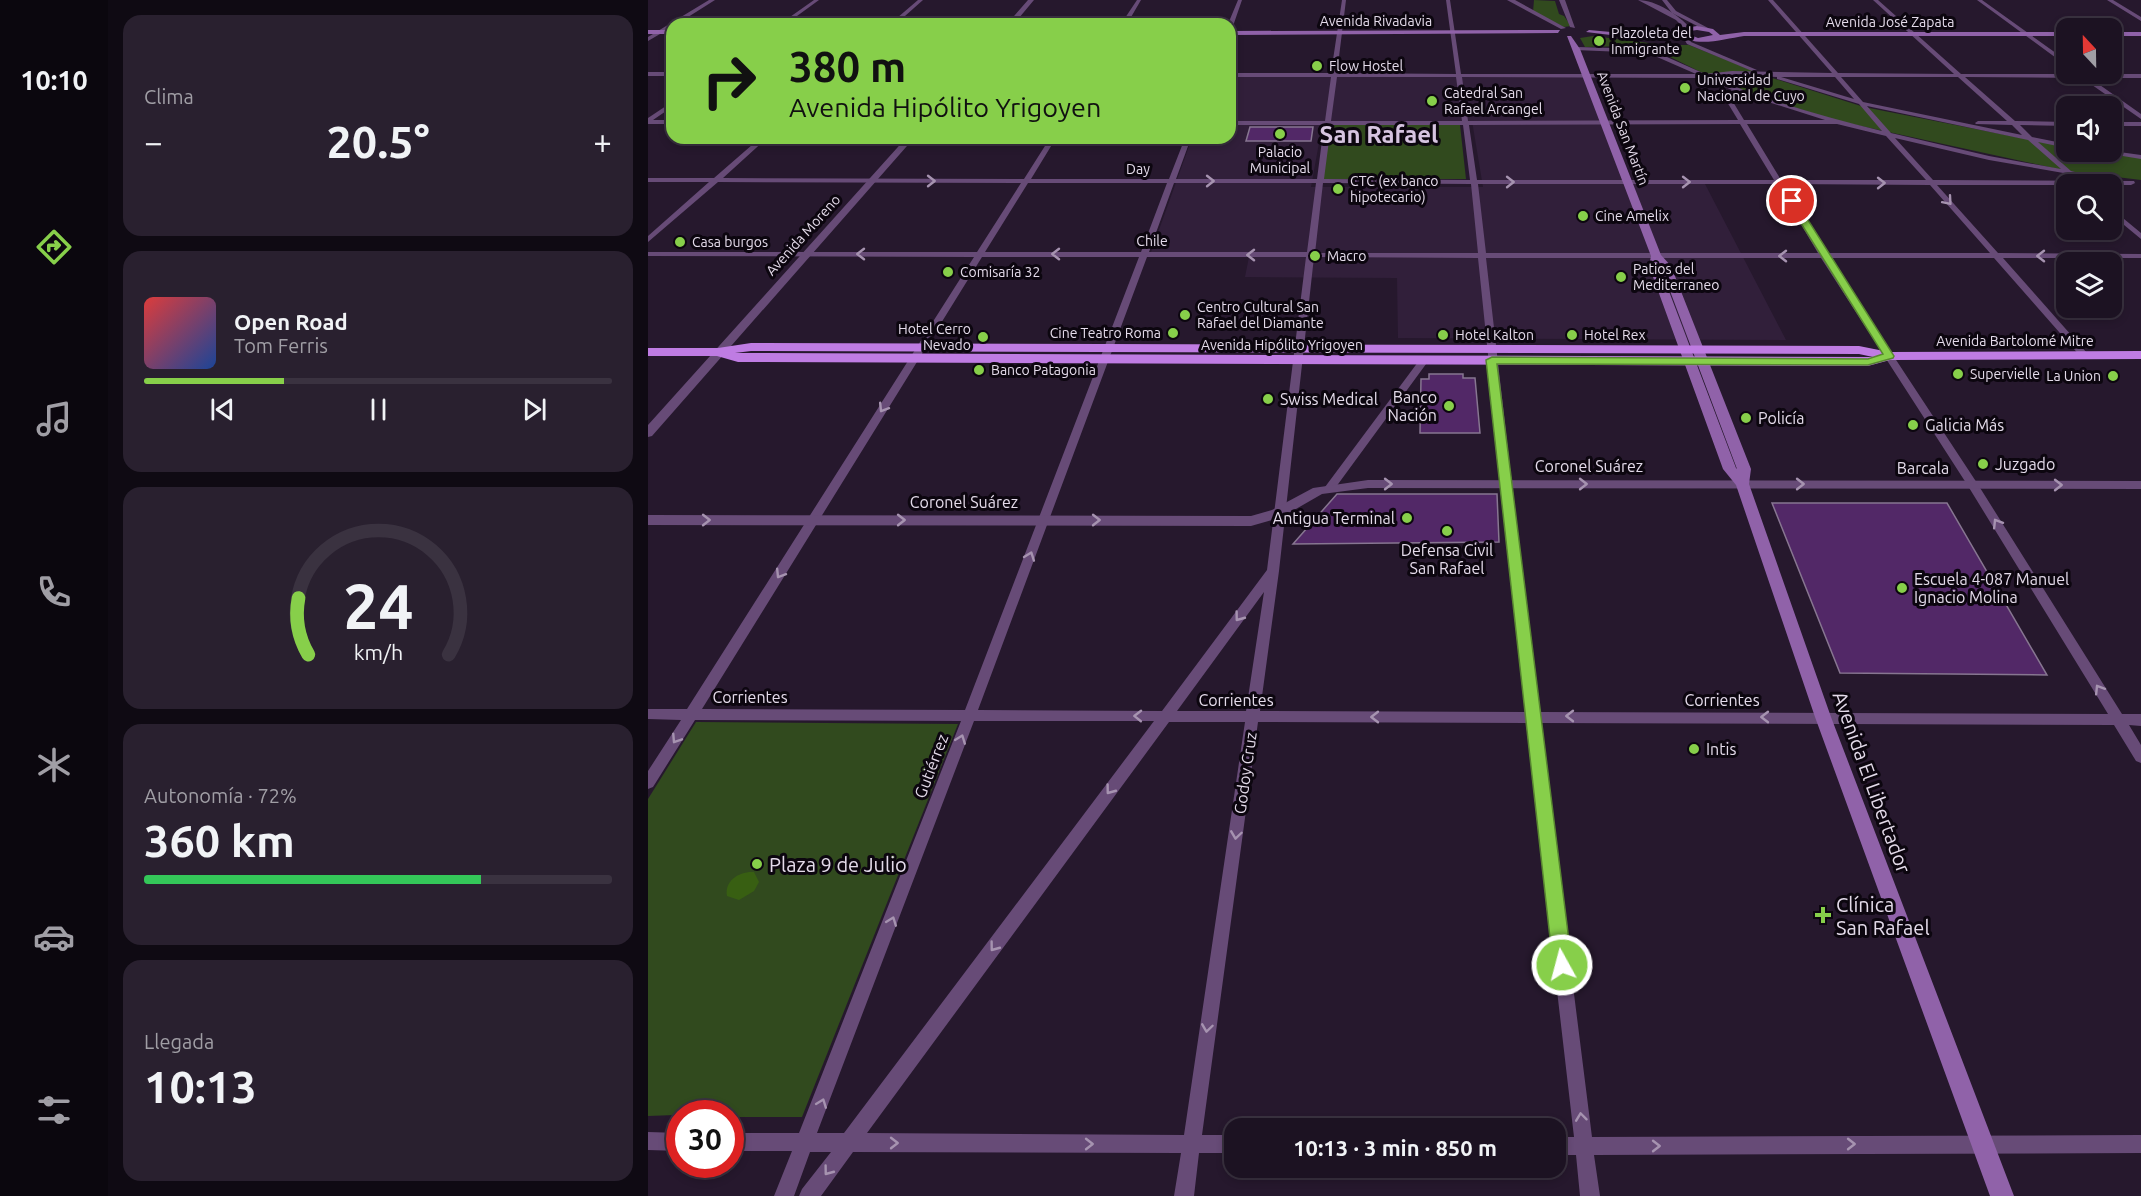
<!DOCTYPE html>
<html lang="es">
<meta charset="utf-8">
<style>
:root{--surface:#1c1222;--page:#29202f;--text:#f1f3f6;--muted:#a09ea5;--line:#3a3240;--accent:#87cf4a}
body{margin:0;font-family:Ubuntu,sans-serif;background:var(--page);color:var(--text);height:100vh;display:flex;flex-direction:column;font-size:22px;white-space:nowrap}
*{box-sizing:border-box;margin:0}
p{font-size:20px;color:var(--muted)}
.icon{flex:none;width:33px;height:33px;fill:none;stroke:currentColor;stroke-width:2;stroke-linecap:round;stroke-linejoin:round}
.map{position:relative;flex:1;overflow:hidden}
.drawer{display:flex;flex-direction:column;gap:15px;padding:15px;background:#0f0a13;width:540px}
.drawer>*{flex:none}
.hud{position:absolute;left:18px;top:18px;width:570px;height:126px;border-radius:18px;box-shadow:0 3px 9px #0003,0 0 0 2px var(--line);background:#87cf4a;color:#111;overflow:hidden}
.needle{width:39px;rotate:338deg}
.buttons{position:absolute;left:1408px;top:18px;display:grid;gap:12px}
.buttons a{display:grid;place-items:center;width:66px;height:66px;border-radius:12px;background:var(--surface);box-shadow:0 3px 9px #0003,0 0 0 2px var(--line);font-size:30px}
.speed{position:absolute;left:18px;top:1100px;display:flex;gap:12px;font-size:30px;font-weight:700;text-align:center}
.speed>*{display:grid;place-content:center;width:78px;height:78px;border-radius:50%;background:var(--surface);box-shadow:0 3px 9px #0003,0 0 0 2px var(--line);line-height:1}
.speed .limit{border:9px solid #d22;background:#fff;color:#111}
.pin{position:absolute;display:grid;place-items:center;width:51px;height:51px;color:#fff;margin:-26px;border:3px solid #fff;border-radius:50%;box-shadow:0 2px 6px #0007}
.me{position:absolute;width:66px;margin:-33px;rotate:353deg;stroke-linejoin:round;filter:drop-shadow(0 0 4px #0008)}
.turn{display:flex;align-items:center;gap:21px;height:126px;padding:0 24px;font-size:27px}
.turn .icon{width:78px;height:78px;stroke-width:2.5}
.turn b{display:block;font-size:42px;line-height:51px}
.big{font-size:45px;font-weight:600;line-height:1.1}
.drawer .tile{flex:1;display:flex;flex-direction:column;justify-content:center;gap:9px;min-width:0;padding:0 21px;border-radius:18px;background:var(--page)}
.drawer .dial{align-items:center;gap:0}
.dial svg{height:156px;overflow:visible;fill:none;stroke:var(--line);stroke-width:7;stroke-linecap:round;text-anchor:middle}
.dial text{fill:var(--text);stroke:none}
.song{display:flex;align-items:center;gap:18px}
.cover{width:72px;height:72px;border-radius:9px;background:linear-gradient(135deg,hsl(0 70% 55%),hsl(220 70% 35%))}
.played{height:6px;border-radius:3px;background:linear-gradient(90deg,var(--accent) 30%,var(--line) 30%)}
.keys{display:flex;justify-content:space-around;direction:ltr}
.heat{display:flex;justify-content:space-between;align-items:center;font-size:33px;direction:ltr}
.charge{height:9px;border-radius:4px;background:linear-gradient(90deg,#34c759 72%,var(--line) 0)}
.trip{position:absolute;left:576px;top:1118px;width:342px;height:60px;border-radius:18px;background:var(--surface);box-shadow:0 3px 9px #0003,0 0 0 2px var(--line);font-weight:600;line-height:60px;text-align:center}
main{display:flex;flex:1;min-height:0}
.tab-bar{display:flex;flex-direction:column;width:108px;justify-content:space-around;align-items:center;background:#0b070e;color:var(--muted)}
.tab-bar .icon{width:42px;height:42px}
.tab-bar .active{color:var(--accent)}
.tab-bar b{font-size:27px;color:var(--text)}
.map>svg:first-child{display:block}
.built{fill:#311f3a;fill-rule:evenodd}
.green{fill:#314a1e}
.water{fill:#385f12}
.building{fill:#522867;stroke:#877691;stroke-width:1.5}
.lines{fill:none;stroke-linecap:round;stroke-linejoin:round}
.minor{fill:#674b77;fill-rule:evenodd}
.tertiary{fill:#674b77;fill-rule:evenodd}
.secondary{fill:#9062a9;fill-rule:evenodd}
.trunk{fill:#bf7ce3;fill-rule:evenodd}
.oneway{stroke:#a693b0}
.route{fill:#87cf4a;stroke:#588730;stroke-width:1.5}
.poi-dot{fill:#87cf4a;stroke:#0c060f;stroke-width:2}
.labels{text-anchor:middle;dominant-baseline:central;stroke-width:6;stroke-linejoin:round;paint-order:stroke}
.far-street-label{font-size:14px;fill:#e4dbea;stroke:#0c060f}
.far-poi-label{font-size:14px;fill:#e4dbea;stroke:#0c060f;text-anchor:start}
.poi-label{font-size:16px;fill:#e4dbea;stroke:#0c060f;text-anchor:start}
.street-label{font-size:16px;fill:#e4dbea;stroke:#0c060f}
.near-street-label{font-size:20px;fill:#e4dbea;stroke:#0c060f}
.near-poi-label{font-size:20px;fill:#e4dbea;stroke:#0c060f;text-anchor:start}
.far-town-label{font-size:24px;font-weight:bold;fill:#d6c4e0;stroke:#0c060f}
</style>
<main>
<nav class="tab-bar">
<b>10:10</b>
<svg class="icon active" aria-label="directions" viewBox="0 0 24 24"><path d="M12 3l9 9-9 9-9-9zM9 14v-3h6M13 9l2 2-2 2"/></svg>
<svg class="icon" aria-label="music" viewBox="0 0 24 24"><path d="M9 18V5l10-2v13"/><circle cx="6" cy="18" r="3"/><circle cx="16" cy="16" r="3"/></svg>
<svg class="icon" aria-label="phone" viewBox="0 0 24 24"><path d="M5 4h4l2 5-3 2q2 4 5 5l2-3 5 2v4C11 20 4 13 5 4z"/></svg>
<svg class="icon" aria-label="climate" viewBox="0 0 24 24"><path d="M12 3v18M4 7l16 10M4 17L20 7"/></svg>
<svg class="icon" aria-label="car" viewBox="0 0 24 24"><path d="M5 17H2v-5l4-1 3-4h7l3 4 3 1v5h-3M9 17h6M6 11h13"/><circle cx="7" cy="17" r="2"/><circle cx="17" cy="17" r="2"/></svg>
<svg class="icon" aria-label="filters" viewBox="0 0 24 24"><path d="M4 7h16M4 17h16"/><circle cx="9" cy="7" r="2"/><circle cx="15" cy="17" r="2"/></svg>
</nav>
<section class="drawer">
<div class="tile"><p>Clima</p>
<div class="heat"><a>−</a><b class="big">20.5°</b><a>+</a></div>
</div>
<div class="tile">
<div class="song"><i class="cover"></i><div><b>Open Road</b><p>Tom Ferris</p></div></div>
<div class="played"></div>
<div class="keys"><svg class="icon" aria-label="previous" viewBox="0 0 24 24"><path d="M18 5L8 12l10 7zM5 5v14"/></svg><svg class="icon" aria-label="pause" viewBox="0 0 24 24"><path d="M8 5v14M16 5v14"/></svg><svg class="icon" aria-label="next" viewBox="0 0 24 24"><path d="M6 5l10 7-10 7zM19 5v14"/></svg></div>
</div>
<div class="tile dial"><svg viewBox="0 0 100 80">
<path d="M14 69A42 42 0 1 1 86 69"/>
<path d="M14 69A42 42 0 0 1 9 40" stroke="#87cf4a"/>
<text x="50" y="56" font-size="32" font-weight="700">24</text>
<text x="50" y="72" font-size="11">km/h</text>
</svg></div>
<div class="tile"><p>Autonomía · 72%</p><b class="big">360 km</b><div class="charge"></div></div>
<div class="tile"><p>Llegada</p><b class="big">10:13</b></div>
</section>
<div class="map">
<svg width="1493" height="1196" viewBox="0 0 1493 1196">
<rect width="100%" height="100%" fill="#26182d"/>
<path class="built" d="M582 76 936 77 977 183 1057 184 1138 340 750 338 749 278 597 277 602 252H503L544 138H582ZM675 121H824L835 187H663Z"/>
<path class="green" d="M886 0 907 1 911 14 916 16 923 26 916 27 885 12Z
M945 36 1017 45H1041L1118 76 1216 107 1419 147V152H1451L1493 158V180L1419 171 1190 121 1087 89 1010 51 978 46 937 47 932 38Z
M682 125H812L818 179H675Z
M48 722 310 724 154 1117H83L82 1113 0 1116V799Z"/>
<path class="water" d="M106 872 111 882 106 891 91 900 79 896C76 881 91 871 106 872Z"/>
<path class="building" d="M602 127H665L663 141H598Z
M781 374H815V378H827L832 433H772L773 379H781Z
M689 494H849L851 542 645 544Z
M1124 503H1299L1399 675 1192 673Z"/>
<g class="lines">
<path class="minor" d="M61 0H67L29 24H24V27L0 41V37Z
M166 0H171L138 24H132Z
M270 0H275L248 24H242Z
M489 0H493L479 24H473Z
M590 0H594L585 26 582 28V24H580Z
M694 0H698L689 73 808 74 798 0H802L813 74H1048L1000 53 927 50 929 47 1001 49 1057 74 1084 71 1184 73 1120 0H1125L1190 73 1306 74 1225 0H1230L1313 74H1493V78H1442L1493 114V119L1434 78 1317 77 1367 121 1419 122V126L1372 125 1384 137 1419 144V148L1390 142 1423 171 1444 176V178L1341 160 1247 138 1285 180 1486 181 1487 183 1483 185H1289L1350 253 1493 254V258H1355L1439 353V357H1433L1346 258H1181L1329 483 1474 714H1493V726L1481 725 1493 745V763L1488 761 1466 725 892 723 944 1137 1493 1135V1153L946 1155 952 1196H932L928 1155H908V1137H926L878 723 610 722 554 1135H586V1153H551L546 1196H526L533 1153 205 1152 173 1196H151L154 1189 183 1152H162L146 1196H126L144 1151H82V1133H151L313 721 47 720 5 787 0 789V771L33 720 0 719V709H39L326 257 0 256V252H329L373 183 70 182 0 242V236L61 182H0V178H66L112 138H119L75 178 376 179 402 138H408L383 179H521L537 138H543L528 179H669L676 125H582V121H677L683 77H582V73H683ZM1084 75 1129 77V79L1211 104 1234 131C1177 117 1118 101 1064 77ZM689 77H808L814 121H683ZM814 77 1056 78 1084 90 1076 97 1090 120 820 121ZM1133 77H1187L1206 99ZM1193 77H1310L1359 121H1330L1327 123 1328 124 1364 125 1374 135 1215 102ZM1089 92 1177 120H1096L1082 97ZM1219 106 1380 140 1413 169 1341 156 1243 133ZM1092 124 1126 180H829L821 125ZM1099 124H1189L1238 136 1278 180H1133ZM683 125H815L822 180 676 179ZM380 183H519L493 252H337ZM526 183H668L659 252H501ZM675 183 823 184 830 253H667ZM830 184H1129L1170 253H838ZM1136 184 1282 185 1342 253H1178ZM334 257H491L317 710 54 709ZM499 257H658L619 570 514 711 330 710ZM666 257 830 258 877 712 612 711 631 571ZM838 258H1173L1320 486 1460 714 890 712ZM616 592 598 711H529ZM326 721H506L196 1133H169ZM521 722H597L536 1135 219 1133Z
M1014 0H1019L1028 11 1062 29 1057 30 1024 13Z
M1329 0H1334L1419 61V66Z
M1459 0H1465L1493 17V21Z
M1038 35 1043 42 1109 70 1104 71 1039 44 1035 37Z
M0 72H24V76H0Z
M24 102V107L5 120H24V124H0V118Z
M1464 122H1493V126H1464Z
M1464 151 1493 155V159L1450 152Z
M1464 209 1493 233V239L1464 215Z
M776 357 781 360 685 491H677L676 489 677 487 773 358Z
M0 1132 32 1133V1151L0 1150Z"/>
<path class="tertiary" d="M380 0H386L366 24H359Z
M859 0H867L918 28 913 29Z
M911 0H917L927 28 922 27Z
M990 0C1008 0 1031 15 1042 28L1037 29 1028 20Z
M258 138H266L4 436 0 437V425Z
M720 480 1493 481V489L720 488 674 494 634 517 603 526 0 525V515L603 516 624 510 665 488Z"/>
<path class="secondary" d="M1049 26 1065 29 1072 35 1096 32H1419V36H1096C1075 39 1046 49 1029 33L996 39 938 32 941 30 996 35ZM1049 30 1061 32 1065 35 1050 38 1035 32Z
M0 30H24V34H0Z
M912 30 910 33 582 35V31Z
M1464 32H1493V36H1464Z
M919 36H923L932 49 1013 255 1023 266 1103 469 1101 484 1183 717 1366 1196H1342L1167 717 1088 485 1075 469 1001 266 1003 256ZM1011 265 1013 267 1089 469 1088 468Z"/>
<path class="trunk" d="M103 343 1211 346 1241 352 1493 351V359L1242 360 1220 366 90 362 69 356H0V348H70ZM103 351 1211 354 1225 357 87 353Z"/>
</g>
<defs><path id="oneway-chevron" d="M-2-3.5L2.5 0L-2 3.5" fill="none" stroke-width="1.6" stroke-linecap="round" stroke-linejoin="round" transform="scale(1.5)"/></defs>
<g class="oneway">
<use href="#oneway-chevron" transform="translate(283 181)"/>
<use href="#oneway-chevron" transform="translate(562 181)"/>
<use href="#oneway-chevron" transform="translate(862 182)"/>
<use href="#oneway-chevron" transform="translate(1038 182)"/>
<use href="#oneway-chevron" transform="translate(1233 183)"/>
<use href="#oneway-chevron" transform="translate(1300 201) rotate(49)"/>
<use href="#oneway-chevron" transform="translate(213 254) rotate(180)"/>
<use href="#oneway-chevron" transform="translate(408 254) rotate(-180)"/>
<use href="#oneway-chevron" transform="translate(603 255) rotate(-180)"/>
<use href="#oneway-chevron" transform="translate(1135 256) rotate(-180)"/>
<use href="#oneway-chevron" transform="translate(1393 256) rotate(180)"/>
<use href="#oneway-chevron" transform="translate(235 408) rotate(122)"/>
<use href="#oneway-chevron" transform="translate(740 484)"/>
<use href="#oneway-chevron" transform="translate(935 484)"/>
<use href="#oneway-chevron" transform="translate(1152 484)"/>
<use href="#oneway-chevron" transform="translate(1410 485)"/>
<use href="#oneway-chevron" transform="translate(58 520)"/>
<use href="#oneway-chevron" transform="translate(253 520)"/>
<use href="#oneway-chevron" transform="translate(448 520)"/>
<use href="#oneway-chevron" transform="translate(1349 523) rotate(-122)"/>
<use href="#oneway-chevron" transform="translate(382 556) rotate(-70)"/>
<use href="#oneway-chevron" transform="translate(132 574) rotate(122)"/>
<use href="#oneway-chevron" transform="translate(591 617) rotate(127)"/>
<use href="#oneway-chevron" transform="translate(1451 689) rotate(-122)"/>
<use href="#oneway-chevron" transform="translate(490 716) rotate(-179)"/>
<use href="#oneway-chevron" transform="translate(922 716) rotate(-180)"/>
<use href="#oneway-chevron" transform="translate(727 717) rotate(180)"/>
<use href="#oneway-chevron" transform="translate(1117 717) rotate(-180)"/>
<use href="#oneway-chevron" transform="translate(28 739) rotate(123)"/>
<use href="#oneway-chevron" transform="translate(313 739) rotate(-69)"/>
<use href="#oneway-chevron" transform="translate(462 790) rotate(127)"/>
<use href="#oneway-chevron" transform="translate(588 835) rotate(98)"/>
<use href="#oneway-chevron" transform="translate(244 921) rotate(-69)"/>
<use href="#oneway-chevron" transform="translate(346 947) rotate(127)"/>
<use href="#oneway-chevron" transform="translate(559 1028) rotate(98)"/>
<use href="#oneway-chevron" transform="translate(174 1103) rotate(-69)"/>
<use href="#oneway-chevron" transform="translate(933 1117) rotate(-97)"/>
<use href="#oneway-chevron" transform="translate(246 1143)"/>
<use href="#oneway-chevron" transform="translate(441 1144)"/>
<use href="#oneway-chevron" transform="translate(1203 1144)"/>
<use href="#oneway-chevron" transform="translate(1008 1146)"/>
<use href="#oneway-chevron" transform="translate(180 1171) rotate(127)"/>
</g>
<path class="route" d="M1144 199 1148 201 1246 356 1245 358 1220 365 849 364 924 965 921 972 914 974 908 972 905 965 838 360 844 357 1220 359 1235 354 1139 201Z"/>
<g class="poi-dot">
<circle cx="951" cy="41" r="6"/>
<circle cx="669" cy="66" r="6"/>
<circle cx="1037" cy="88" r="6"/>
<circle cx="784" cy="101" r="6"/>
<circle cx="632" cy="134" r="6"/>
<circle cx="690" cy="189" r="6"/>
<circle cx="935" cy="216" r="6"/>
<circle cx="32" cy="242" r="6"/>
<circle cx="667" cy="256" r="6"/>
<circle cx="300" cy="272" r="6"/>
<circle cx="973" cy="277" r="6"/>
<circle cx="537" cy="315" r="6"/>
<circle cx="525" cy="333" r="6"/>
<circle cx="795" cy="335" r="6"/>
<circle cx="924" cy="335" r="6"/>
<circle cx="335" cy="337" r="6"/>
<circle cx="331" cy="370" r="6"/>
<circle cx="1310" cy="374" r="6"/>
<circle cx="1465" cy="376" r="6"/>
<circle cx="620" cy="399" r="6"/>
<circle cx="801" cy="406" r="6"/>
<circle cx="1098" cy="418" r="6"/>
<circle cx="1265" cy="425" r="6"/>
<circle cx="1335" cy="464" r="6"/>
<circle cx="759" cy="518" r="6"/>
<circle cx="799" cy="531" r="6"/>
<circle cx="1254" cy="588" r="6"/>
<circle cx="1046" cy="749" r="6"/>
<circle cx="109" cy="864" r="6"/>
<path d="M1172 906h6v6h6v6h-6v6h-6v-6h-6v-6h6z"/>
</g>
<g class="labels">
<g class="far-street-label">
<text x="728" y="21">Avenida Rivadavia</text>
<text x="1242" y="22">Avenida José Zapata</text>
<text transform="translate(975 128) rotate(69)">Avenida San Martín</text>
<text x="490" y="169">Day</text>
<text transform="translate(155 235) rotate(-48)">Avenida Moreno</text>
<text x="504" y="241">Chile</text>
<text x="1367" y="341">Avenida Bartolomé Mitre</text>
<text x="634" y="345">Avenida Hipólito Yrigoyen</text>
</g>
<g class="far-poi-label">
<text x="963" y="33">Plazoleta del<tspan x="963" dy="16">Inmigrante</tspan></text>
<text x="681" y="66">Flow Hostel</text>
<text x="1049" y="80">Universidad<tspan x="1049" dy="16">Nacional de Cuyo</tspan></text>
<text x="796" y="93">Catedral San<tspan x="796" dy="16">Rafael Arcangel</tspan></text>
<text x="632" y="152" text-anchor="middle">Palacio<tspan x="632" dy="16">Municipal</tspan></text>
<text x="702" y="181">CTC (ex banco<tspan x="702" dy="16">hipotecario)</tspan></text>
<text x="947" y="216">Cine Amelix</text>
<text x="44" y="242">Casa burgos</text>
<text x="679" y="256">Macro</text>
<text x="985" y="269">Patios del<tspan x="985" dy="16">Mediterraneo</tspan></text>
<text x="312" y="272">Comisaría 32</text>
<text x="549" y="307">Centro Cultural San<tspan x="549" dy="16">Rafael del Diamante</tspan></text>
<text x="323" y="329" text-anchor="end">Hotel Cerro<tspan x="323" dy="16">Nevado</tspan></text>
<text x="513" y="333" text-anchor="end">Cine Teatro Roma</text>
<text x="807" y="335">Hotel Kalton</text>
<text x="936" y="335">Hotel Rex</text>
<text x="343" y="370">Banco Patagonia</text>
<text x="1322" y="374">Supervielle</text>
<text x="1453" y="376" text-anchor="end">La Union</text>
</g>
<g class="poi-label">
<text x="789" y="397" text-anchor="end">Banco<tspan x="789" dy="18">Nación</tspan></text>
<text x="632" y="399">Swiss Medical</text>
<text x="1110" y="418">Policía</text>
<text x="1277" y="425">Galicia Más</text>
<text x="1347" y="464">Juzgado</text>
<text x="747" y="518" text-anchor="end">Antigua Terminal</text>
<text x="799" y="550" text-anchor="middle">Defensa Civil<tspan x="799" dy="18">San Rafael</tspan></text>
<text x="1266" y="579">Escuela 4-087 Manuel<tspan x="1266" dy="18">Ignacio Molina</tspan></text>
<text x="1058" y="749">Intis</text>
</g>
<g class="street-label">
<text x="941" y="466">Coronel Suárez</text>
<text x="1275" y="468">Barcala</text>
<text x="316" y="502">Coronel Suárez</text>
<text x="102" y="697">Corrientes</text>
<text x="588" y="700">Corrientes</text>
<text x="1074" y="700">Corrientes</text>
<text transform="translate(283 766) rotate(-69)">Gutiérrez</text>
<text transform="translate(597 773) rotate(-82)">Godoy Cruz</text>
</g>
<g class="near-street-label">
<text transform="translate(1224 782) rotate(70)">Avenida El Libertador</text>
</g>
<g class="near-poi-label">
<text x="121" y="864">Plaza 9 de Julio</text>
<text x="1188" y="904">Clínica<tspan x="1188" dy="23">San Rafael</tspan></text>
</g>
<g class="far-town-label">
<text x="731" y="134">San Rafael</text>
</g>
</g>
</svg>
<div class="buttons">
<a><svg class="needle" viewBox="-14 -14 28 28"><path d="M0-13l5 13h-10z" fill="#e53935"/><path d="M0 13l5-13h-10z" fill="#a09ea5"/></svg></a>
<a><svg class="icon" aria-label="sound" viewBox="0 0 24 24"><path d="M4 9h4l5-4v14l-5-4H4zM17 9q2 3 0 6"/></svg></a>
<a><svg class="icon" aria-label="search" viewBox="0 0 24 24"><circle cx="10" cy="10" r="6"/><path d="M15 15l6 6"/></svg></a>
<a><svg class="icon" aria-label="layers" viewBox="0 0 24 24"><path d="M12 4l9 5-9 5-9-5zM3 14l9 5 9-5"/></svg></a>
</div>
<div class="speed"><div class="limit">30</div></div>
<div class="pin" style="left:1144px;top:201px;background:#d93025"><svg class="icon" aria-label="arrive" viewBox="0 0 24 24"><path d="M6 21V4h12l-3 4 3 4H6"/></svg></div>
<svg class="me" style="left:914px;top:965px" viewBox="-20 -20 40 40"><circle r="17" fill="#87cf4a" stroke="#fff" stroke-width="3"/><path d="M0-11L8 9 0 5-8 9z" fill="#fff"/></svg>
<div class="trip">10:13 · 3 min · 850 m</div>
<div class="hud">
<div class="turn"><svg class="icon" aria-label="right" viewBox="0 0 24 24"><path d="M7 20v-9h11M14 6l5 5-5 5"/></svg><div><b>380 m</b>Avenida Hipólito Yrigoyen</div></div>
</div>
</div>
</main>
